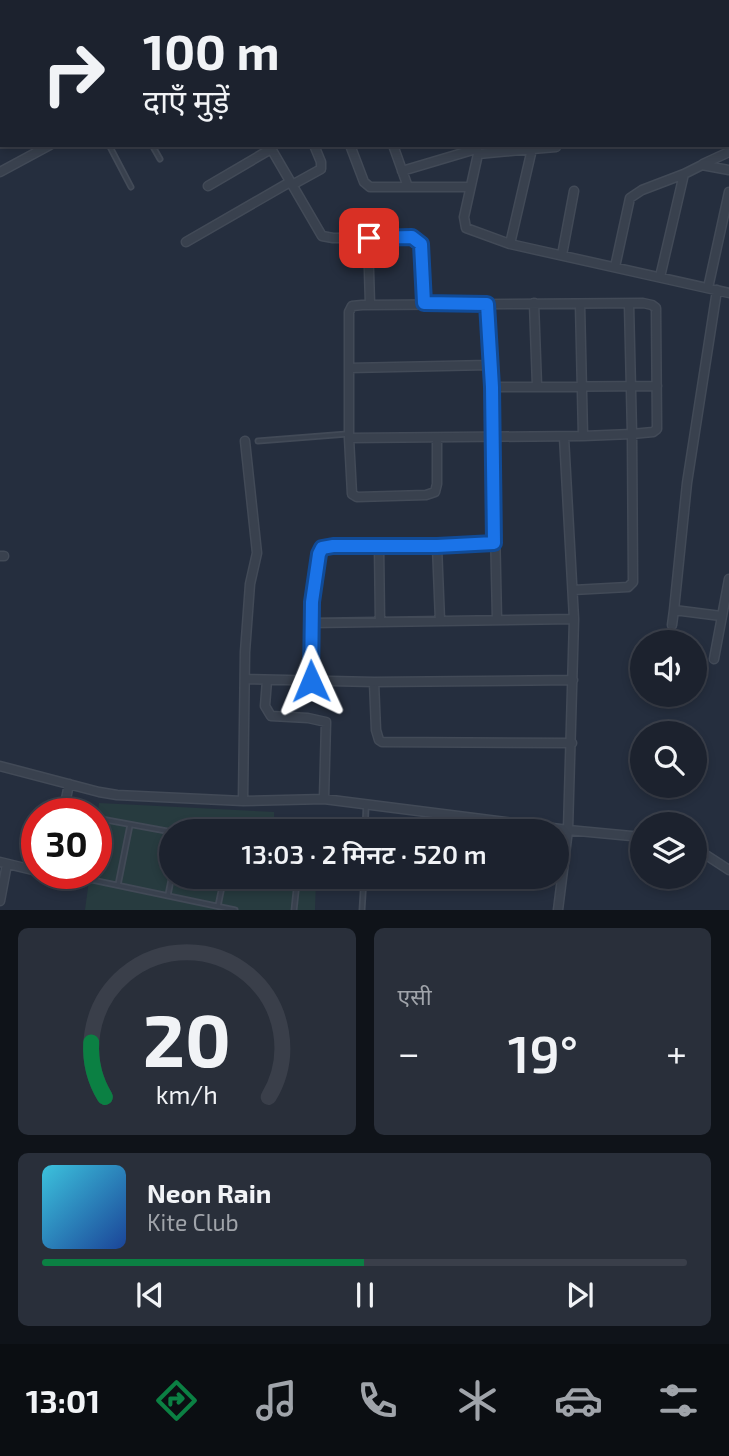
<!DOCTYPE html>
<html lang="hi">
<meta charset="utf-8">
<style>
:root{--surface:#1c222e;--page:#292f3a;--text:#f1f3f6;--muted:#a0a4aa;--line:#3a3f4a;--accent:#0b8043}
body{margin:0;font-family:"Exo 2","Noto Sans Devanagari",sans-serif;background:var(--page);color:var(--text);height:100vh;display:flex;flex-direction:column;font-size:26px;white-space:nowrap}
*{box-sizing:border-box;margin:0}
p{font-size:23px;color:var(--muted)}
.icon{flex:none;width:38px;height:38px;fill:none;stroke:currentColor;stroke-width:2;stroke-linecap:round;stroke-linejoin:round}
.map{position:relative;height:910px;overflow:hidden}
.side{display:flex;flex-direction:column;gap:18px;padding:18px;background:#0f1319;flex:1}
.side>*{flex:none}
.guide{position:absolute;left:0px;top:0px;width:730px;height:147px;box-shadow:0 4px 10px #0003,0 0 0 2px var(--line);background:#1c222e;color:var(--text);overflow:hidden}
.fabs{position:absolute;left:630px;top:630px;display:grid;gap:14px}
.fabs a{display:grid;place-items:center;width:77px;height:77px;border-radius:50%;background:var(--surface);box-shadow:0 4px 10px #0003,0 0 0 2px var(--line);font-size:35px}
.speed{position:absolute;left:21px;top:798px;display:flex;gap:14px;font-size:35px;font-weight:700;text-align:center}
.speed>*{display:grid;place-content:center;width:91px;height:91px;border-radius:50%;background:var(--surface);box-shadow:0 4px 10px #0003,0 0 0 2px var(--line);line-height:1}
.speed .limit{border:10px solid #d22;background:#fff;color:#111}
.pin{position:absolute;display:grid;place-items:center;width:60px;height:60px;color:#fff;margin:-30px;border-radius:14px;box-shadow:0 4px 10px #0006}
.me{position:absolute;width:77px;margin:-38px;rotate:359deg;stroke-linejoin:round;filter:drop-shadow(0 0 5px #0008)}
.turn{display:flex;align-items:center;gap:24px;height:147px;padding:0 28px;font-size:32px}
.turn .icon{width:91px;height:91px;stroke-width:2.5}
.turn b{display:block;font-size:49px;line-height:60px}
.big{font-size:52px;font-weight:600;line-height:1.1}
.side .card{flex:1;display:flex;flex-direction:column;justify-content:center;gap:10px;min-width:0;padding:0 24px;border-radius:10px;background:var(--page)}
.side .dial{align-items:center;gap:0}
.dial svg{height:182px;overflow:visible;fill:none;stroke:var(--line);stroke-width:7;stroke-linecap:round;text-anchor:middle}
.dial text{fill:var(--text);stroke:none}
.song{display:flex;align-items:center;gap:21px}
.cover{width:84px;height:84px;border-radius:10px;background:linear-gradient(135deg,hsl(190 70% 55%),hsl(220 70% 35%))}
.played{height:7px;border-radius:4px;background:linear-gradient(90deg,var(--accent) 50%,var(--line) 50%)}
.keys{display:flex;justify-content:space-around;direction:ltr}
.heat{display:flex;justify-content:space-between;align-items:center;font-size:38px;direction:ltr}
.side .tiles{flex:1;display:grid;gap:18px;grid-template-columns:1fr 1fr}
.card:last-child{grid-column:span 2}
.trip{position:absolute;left:159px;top:819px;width:410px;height:70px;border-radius:35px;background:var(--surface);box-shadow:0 4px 10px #0003,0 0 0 2px var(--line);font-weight:600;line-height:70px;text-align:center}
.menu{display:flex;height:112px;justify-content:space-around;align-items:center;background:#0b0e12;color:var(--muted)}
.menu .icon{width:49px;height:49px}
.menu .on{color:var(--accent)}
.menu b{font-size:32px;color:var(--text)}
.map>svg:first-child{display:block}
.green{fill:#273b3f}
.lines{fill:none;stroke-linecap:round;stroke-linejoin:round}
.service-casing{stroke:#424a57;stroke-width:7}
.minor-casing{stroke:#424a57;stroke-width:11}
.service{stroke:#39414e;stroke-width:3.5}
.minor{stroke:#39414e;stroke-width:8}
.route-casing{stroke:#114b97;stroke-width:18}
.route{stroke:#1a73e8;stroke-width:12}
</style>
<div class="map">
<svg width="729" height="910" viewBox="0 0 729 910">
<rect width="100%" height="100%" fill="#252e3e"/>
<path class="green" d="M99 803 274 812V831H172V877H297L316 880 315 910H85L90 873H96V827Z"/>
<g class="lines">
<g class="service-casing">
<path id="service" d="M257 0 258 2
M109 145 131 187
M152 145 160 159
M258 441 347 434
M101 819 172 832
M176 831 193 828 213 831
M365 831 366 807
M59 873 235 910
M118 885 130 825
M168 895 172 875
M218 906 224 877
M294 910 297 882
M362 910 364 877"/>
</g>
<g class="minor-casing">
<path id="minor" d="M14 0 15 2
M154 0 155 2
M304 0 305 2
M434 0 435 2
M532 0V2
M604 0 605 2
M709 0 710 2
M88 2 91 0
M286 2 288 0
M640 2 641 0
M728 25H729
M0 50H2
M728 92H729
M0 113 2 112
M269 145 322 236 333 238 412 237 421 244 422 248 424 303
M350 145 364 182 370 187H470
M393 145 408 187
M475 145 478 154 464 217 466 228 510 244 729 293
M478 154 532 149
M703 164 729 152
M402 171 476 149
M0 172 50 145
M292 185 321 169V162L314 145
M208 186 271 149
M368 238 370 304
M186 242 290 182
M510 244 532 149 556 147
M562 255 574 191
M615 267 630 198 642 190 684 174
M660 277 684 174 702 165 729 170
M708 288 729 192
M717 290 687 483 674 610 721 616
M534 303 537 386
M487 304 492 387 497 620
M580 304 583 436
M349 368 489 365
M492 387 657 386
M349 438 352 494 357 497 426 495 435 492 437 484V438
M379 545 380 622
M437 546 440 621
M0 556H4
M573 590 628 587 633 582 632 434 653 432 657 429 656 308 652 305 643 303 362 305 352 306 349 312V438L583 436 632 434 629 304
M311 623 574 619
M672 625 674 610
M714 659 729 579
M245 679 374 682 573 680
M267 680 265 706 271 716 308 718 326 722 324 799
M311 681 312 602 319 554 322 548 333 546H437L494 543
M374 682 376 730 379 740 382 742 572 743
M0 766 99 792 117 795 243 801 324 799 568 830 642 837
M243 801 245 652 250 584 257 553 245 441
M63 814 69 784
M695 851 706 855 729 870
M0 862 37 871
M0 901 7 864
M558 910 568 830 574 619 564 437"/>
</g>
<use href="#service" class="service"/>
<use href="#minor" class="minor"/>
</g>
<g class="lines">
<g class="route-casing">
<path id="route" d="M311 681 312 602 319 554 322 548 333 546H437L494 543 492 387 487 304 424 303 421 244 412 237 369 238"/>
</g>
<use href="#route" class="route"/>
</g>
</svg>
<div class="fabs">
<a><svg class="icon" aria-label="sound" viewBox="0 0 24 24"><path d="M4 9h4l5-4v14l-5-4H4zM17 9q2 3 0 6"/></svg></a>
<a><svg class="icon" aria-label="search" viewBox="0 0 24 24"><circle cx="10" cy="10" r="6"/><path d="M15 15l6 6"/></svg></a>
<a><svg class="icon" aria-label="layers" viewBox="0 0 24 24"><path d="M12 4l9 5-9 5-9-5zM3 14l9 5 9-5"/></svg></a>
</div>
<div class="speed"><div class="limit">30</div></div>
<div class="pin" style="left:369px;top:238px;background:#d93025"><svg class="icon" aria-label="arrive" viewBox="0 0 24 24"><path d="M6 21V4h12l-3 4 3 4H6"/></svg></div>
<svg class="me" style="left:311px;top:681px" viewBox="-20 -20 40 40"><path d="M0-17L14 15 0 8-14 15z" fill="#1a73e8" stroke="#fff" stroke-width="4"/></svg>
<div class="trip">13:03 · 2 मिनट · 520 m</div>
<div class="guide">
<div class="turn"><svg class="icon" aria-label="right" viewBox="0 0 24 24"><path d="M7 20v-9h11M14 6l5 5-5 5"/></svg><div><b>100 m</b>दाएँ मुड़ें</div></div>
</div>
</div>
<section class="side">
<div class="tiles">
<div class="card dial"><svg viewBox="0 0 100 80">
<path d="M14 69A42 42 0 1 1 86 69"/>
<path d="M14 69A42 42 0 0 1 8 45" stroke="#0b8043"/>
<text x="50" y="56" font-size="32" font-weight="700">20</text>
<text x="50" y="72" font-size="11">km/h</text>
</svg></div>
<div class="card"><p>एसी</p>
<div class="heat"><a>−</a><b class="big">19°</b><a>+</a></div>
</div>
<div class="card">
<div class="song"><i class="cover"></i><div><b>Neon Rain</b><p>Kite Club</p></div></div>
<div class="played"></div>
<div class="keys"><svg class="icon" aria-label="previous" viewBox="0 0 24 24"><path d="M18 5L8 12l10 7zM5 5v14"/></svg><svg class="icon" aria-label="pause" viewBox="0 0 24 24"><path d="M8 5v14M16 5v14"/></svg><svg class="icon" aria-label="next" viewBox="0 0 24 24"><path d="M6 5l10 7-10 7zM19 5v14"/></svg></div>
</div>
</div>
</section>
<nav class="menu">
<b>13:01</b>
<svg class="icon on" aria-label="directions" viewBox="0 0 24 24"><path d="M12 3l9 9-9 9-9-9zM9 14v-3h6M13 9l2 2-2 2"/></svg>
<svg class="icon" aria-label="music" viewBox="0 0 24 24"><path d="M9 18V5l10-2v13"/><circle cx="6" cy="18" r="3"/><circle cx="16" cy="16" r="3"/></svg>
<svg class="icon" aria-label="phone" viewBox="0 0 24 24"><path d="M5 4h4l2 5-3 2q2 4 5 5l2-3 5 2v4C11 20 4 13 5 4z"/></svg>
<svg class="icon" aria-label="climate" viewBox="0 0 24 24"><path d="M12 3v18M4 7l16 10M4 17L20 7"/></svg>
<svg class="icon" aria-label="car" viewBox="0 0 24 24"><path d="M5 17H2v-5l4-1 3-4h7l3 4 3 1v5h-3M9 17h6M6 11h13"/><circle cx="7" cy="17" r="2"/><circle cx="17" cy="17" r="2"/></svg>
<svg class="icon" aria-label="filters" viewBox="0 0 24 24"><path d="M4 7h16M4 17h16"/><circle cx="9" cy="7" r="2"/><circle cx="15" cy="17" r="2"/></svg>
</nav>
